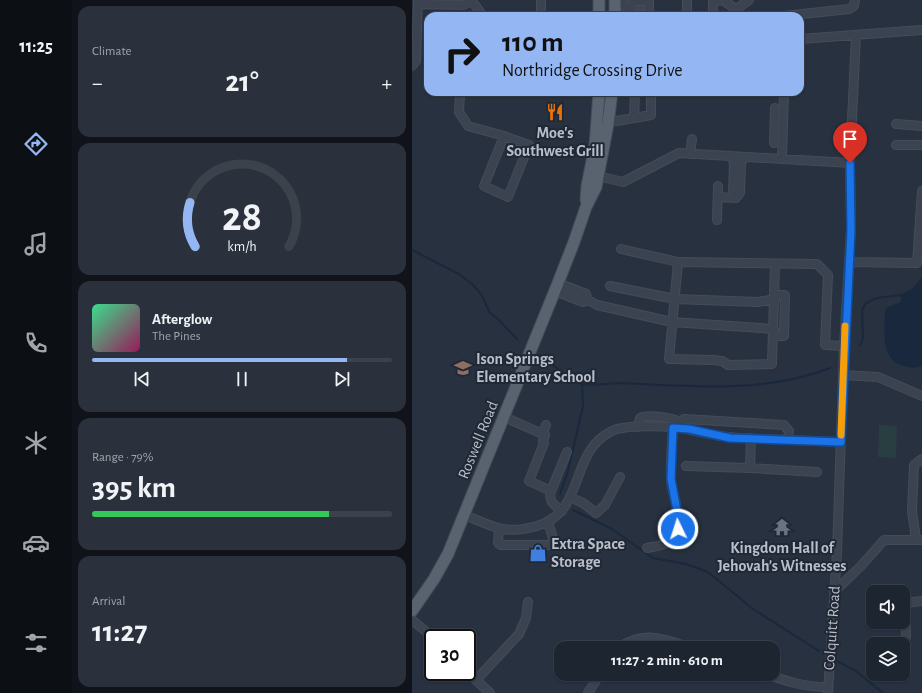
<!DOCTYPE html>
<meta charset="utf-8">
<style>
:root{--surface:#1d2530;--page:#2a313c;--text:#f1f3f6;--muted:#a0a5ab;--line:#3b424c;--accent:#94b7f3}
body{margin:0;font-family:"Alegreya Sans",sans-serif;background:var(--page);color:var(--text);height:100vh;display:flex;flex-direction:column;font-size:15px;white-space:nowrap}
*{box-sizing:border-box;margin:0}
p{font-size:13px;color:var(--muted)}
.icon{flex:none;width:22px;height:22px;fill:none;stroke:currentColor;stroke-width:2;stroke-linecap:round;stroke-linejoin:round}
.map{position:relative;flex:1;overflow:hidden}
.panel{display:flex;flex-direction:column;gap:6px;padding:6px;background:#10141a;width:340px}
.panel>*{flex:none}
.banner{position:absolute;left:12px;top:12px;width:380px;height:84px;border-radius:12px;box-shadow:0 1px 3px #0004,0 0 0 1px var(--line);background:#94b7f3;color:#111;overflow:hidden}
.fabs{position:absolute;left:454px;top:585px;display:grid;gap:8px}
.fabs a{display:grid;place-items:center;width:44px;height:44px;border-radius:8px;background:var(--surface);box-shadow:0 1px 3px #0004,0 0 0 1px var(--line);font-size:20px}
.speed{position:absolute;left:12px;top:629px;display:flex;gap:8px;font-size:20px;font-weight:700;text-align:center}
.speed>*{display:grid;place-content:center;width:52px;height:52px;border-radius:50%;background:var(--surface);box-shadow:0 1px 3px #0004,0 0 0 1px var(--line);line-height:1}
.speed .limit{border:2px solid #111;border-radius:6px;background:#fff;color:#111}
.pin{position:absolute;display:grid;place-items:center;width:34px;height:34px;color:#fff;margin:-41px -17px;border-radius:50% 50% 50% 0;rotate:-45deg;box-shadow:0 0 4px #0007}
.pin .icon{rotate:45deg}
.me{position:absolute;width:44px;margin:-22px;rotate:356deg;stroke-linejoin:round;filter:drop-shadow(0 0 3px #0008)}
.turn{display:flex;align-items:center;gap:14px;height:84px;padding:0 12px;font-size:18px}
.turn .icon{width:52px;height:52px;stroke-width:2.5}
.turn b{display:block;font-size:28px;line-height:34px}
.big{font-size:30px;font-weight:700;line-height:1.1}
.panel .card{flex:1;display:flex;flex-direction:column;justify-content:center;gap:6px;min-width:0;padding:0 14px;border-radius:12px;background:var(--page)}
.panel .dial{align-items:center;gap:0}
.dial svg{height:104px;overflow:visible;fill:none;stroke:var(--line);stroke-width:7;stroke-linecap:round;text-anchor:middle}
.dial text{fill:var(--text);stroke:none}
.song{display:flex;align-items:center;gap:12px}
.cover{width:48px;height:48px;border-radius:6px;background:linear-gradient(135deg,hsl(150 70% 55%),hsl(330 70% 35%))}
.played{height:4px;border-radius:2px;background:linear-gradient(90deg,var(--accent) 85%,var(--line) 85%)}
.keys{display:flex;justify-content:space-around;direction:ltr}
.heat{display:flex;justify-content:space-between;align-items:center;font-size:22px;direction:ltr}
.charge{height:6px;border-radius:3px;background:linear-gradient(90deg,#34c759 79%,var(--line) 0)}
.trip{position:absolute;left:142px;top:641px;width:226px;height:40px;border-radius:12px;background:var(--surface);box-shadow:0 1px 3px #0004,0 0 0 1px var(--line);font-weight:700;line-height:40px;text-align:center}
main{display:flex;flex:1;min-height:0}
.tab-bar{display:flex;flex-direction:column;width:72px;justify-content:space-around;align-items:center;background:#0c0f13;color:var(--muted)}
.tab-bar .icon{width:28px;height:28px}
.tab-bar .current{color:var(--accent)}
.tab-bar b{font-size:18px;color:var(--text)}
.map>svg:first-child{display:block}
.green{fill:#293e41}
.water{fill:#1a283d}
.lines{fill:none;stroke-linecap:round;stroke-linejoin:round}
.stream{stroke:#1a283d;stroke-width:2}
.minor-tunnel{stroke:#3d4655;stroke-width:8;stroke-dasharray:8 4;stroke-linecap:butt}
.minor-casing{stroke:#454c59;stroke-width:10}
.major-casing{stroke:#454c59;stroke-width:13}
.minor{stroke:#3b4350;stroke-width:8}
.major{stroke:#59626f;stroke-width:11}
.route-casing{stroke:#114b97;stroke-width:10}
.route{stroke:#1a73e8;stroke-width:7}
.slow{stroke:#f59e0b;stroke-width:7}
.labels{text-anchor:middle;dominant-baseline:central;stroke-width:4;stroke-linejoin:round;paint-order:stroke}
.poi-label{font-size:16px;font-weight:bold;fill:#b8beca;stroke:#202835}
.street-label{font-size:16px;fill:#b8beca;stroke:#202835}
</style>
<main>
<nav class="tab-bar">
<b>11:25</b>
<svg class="icon current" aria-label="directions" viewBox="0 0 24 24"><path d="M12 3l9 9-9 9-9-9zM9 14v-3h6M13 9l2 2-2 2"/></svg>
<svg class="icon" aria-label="music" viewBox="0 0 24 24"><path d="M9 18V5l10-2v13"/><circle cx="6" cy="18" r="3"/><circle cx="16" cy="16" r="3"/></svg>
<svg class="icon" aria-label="phone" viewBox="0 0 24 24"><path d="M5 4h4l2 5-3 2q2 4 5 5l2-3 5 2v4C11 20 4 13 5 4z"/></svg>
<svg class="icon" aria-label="climate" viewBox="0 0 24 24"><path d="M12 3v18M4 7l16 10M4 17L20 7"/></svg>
<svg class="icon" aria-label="car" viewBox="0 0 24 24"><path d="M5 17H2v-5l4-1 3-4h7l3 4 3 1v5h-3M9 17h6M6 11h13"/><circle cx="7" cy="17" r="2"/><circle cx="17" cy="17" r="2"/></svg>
<svg class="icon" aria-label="filters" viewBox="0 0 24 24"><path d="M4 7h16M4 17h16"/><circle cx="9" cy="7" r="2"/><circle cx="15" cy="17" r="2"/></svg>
</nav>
<section class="panel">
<div class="card"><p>Climate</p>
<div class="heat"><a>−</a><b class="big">21°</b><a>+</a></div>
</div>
<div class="card dial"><svg viewBox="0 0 100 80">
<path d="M14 69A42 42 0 1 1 86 69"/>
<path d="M14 69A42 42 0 0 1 10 35" stroke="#94b7f3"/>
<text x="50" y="56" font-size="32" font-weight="700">28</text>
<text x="50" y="72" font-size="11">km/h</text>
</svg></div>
<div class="card">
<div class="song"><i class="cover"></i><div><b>Afterglow</b><p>The Pines</p></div></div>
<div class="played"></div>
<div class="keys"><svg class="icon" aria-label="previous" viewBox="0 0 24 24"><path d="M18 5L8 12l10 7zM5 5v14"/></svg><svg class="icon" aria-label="pause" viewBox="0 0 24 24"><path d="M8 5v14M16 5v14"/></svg><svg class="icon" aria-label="next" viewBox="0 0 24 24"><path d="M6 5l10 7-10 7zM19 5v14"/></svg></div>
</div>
<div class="card"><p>Range · 79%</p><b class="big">395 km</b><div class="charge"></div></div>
<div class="card"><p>Arrival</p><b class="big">11:27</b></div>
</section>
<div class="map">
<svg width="510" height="693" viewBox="0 0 510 693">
<rect width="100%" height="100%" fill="#273140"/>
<path class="green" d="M467 425 485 426 484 458 466 457Z"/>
<path class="water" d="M510 277V366C503 368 499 368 492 366 467 360 473 329 473 309L478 306 489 302 488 295 501 288Z"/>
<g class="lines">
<path class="stream" d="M0 250 47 274 60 284 69 294 78 313 85 318 105 339
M448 346 451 338 450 310 454 303 465 298 488 295
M136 362C144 367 161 381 169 384 175 386 200 383 208 383 278 386 352 394 418 368
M148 494 156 471 171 406 170 384
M161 510 200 529 241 558 274 564 296 572 341 609 407 651
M425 661 444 671 471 693"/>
<path class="minor-tunnel" d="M224 10H233"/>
<g class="minor-casing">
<path id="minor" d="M129 0V16
M207 0 214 7H220V16
M275 0V16
M301 0V16
M305 0 312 1 324 9
M6 4 51 5 60 1 71 16
M220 7V1H237V16
M320 16 322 11 337 0
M372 16 437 9 442 6 443 0
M388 39 510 30
M0 66 4 61 6 0
M49 92 48 95 47 112 56 126 92 136 117 145 96 197 72 186 92 136
M222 118 223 92
M197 120 205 121 239 115V92
M484 124 510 126
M362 143 363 108
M484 145H510
M278 154 280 139
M318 156 322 162 321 193 324 198
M370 159 372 92
M186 176 211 182 267 153 438 163
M306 197 324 198
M324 198 328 193 329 163 333 157
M305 220 306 186
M209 249 266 262
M437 262 505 263 510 191
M363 264 360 364 316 365 310 361 301 360 257 359 266 262 405 264 416 275 413 345 432 346
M146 283 174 294 176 300 185 305 260 322 362 329
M198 286 263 299 346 302 363 299
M143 291 171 302 176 300
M361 336H372L373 295H363
M431 375 466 377 510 396
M92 417 133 435 131 441 132 443 117 481 139 491 155 452
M226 427 228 418C237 414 260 418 269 422
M267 428 269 422 272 419 372 425 377 431 376 440
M130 434 134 425
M274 466 338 468 339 438
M338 468 405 472
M139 491C136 501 142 505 150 511
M158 497 171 503 184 513 193 505 208 477
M53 515C82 527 92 535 125 526 175 511 156 452 200 431 216 424 261 426 278 430 291 432 304 436 317 437 329 439 341 438 353 439 378 440 404 441 429 442
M87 529 86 543 89 545H143L136 522
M504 539 500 511 502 465 510 459
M235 548C244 546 256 546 262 537 273 521 260 497 259 480 258 463 260 445 261 428
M422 592 449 566 472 540H510
M0 620 22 638
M494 637 493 603 510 601
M207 648C231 630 253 639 279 648
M55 672 78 693
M354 674C377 682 392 687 416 687
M64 680 107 634 114 618 116 602
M176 693 188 674
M416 693 425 552 432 346 439 229 438 163 444 35"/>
</g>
<g class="major-casing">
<path id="major" d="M187 0V16
M203 0V16
M174 200 175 186 183 146 187 92
M0 611 22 579 36 554 146 283 162 242 174 207 184 187 196 124 200 92"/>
</g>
<use href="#minor" class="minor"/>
<use href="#major" class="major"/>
</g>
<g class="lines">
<g class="route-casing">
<path id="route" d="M266 529V516L259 479 261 428 277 429 318 438 429 442 439 230 438 163"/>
</g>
<use href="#route" class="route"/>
<path class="slow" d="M429 435 433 326"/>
</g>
<defs>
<g id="restaurant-bare" transform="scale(1.38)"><path d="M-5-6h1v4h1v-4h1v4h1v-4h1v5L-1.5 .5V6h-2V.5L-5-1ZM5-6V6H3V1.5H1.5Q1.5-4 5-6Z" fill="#e8710a" stroke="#202835" stroke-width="2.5" paint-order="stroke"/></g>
<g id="school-bare" transform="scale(1.38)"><path d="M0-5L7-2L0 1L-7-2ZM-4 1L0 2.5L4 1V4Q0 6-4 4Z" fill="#8d6e63" stroke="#202835" stroke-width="2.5" paint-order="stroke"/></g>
<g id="temple-bare" transform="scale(1.38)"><path d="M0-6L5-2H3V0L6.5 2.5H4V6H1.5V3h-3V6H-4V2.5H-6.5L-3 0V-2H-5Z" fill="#6b7280" stroke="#202835" stroke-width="2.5" paint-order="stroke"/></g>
<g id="shop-bare" transform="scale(1.38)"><path d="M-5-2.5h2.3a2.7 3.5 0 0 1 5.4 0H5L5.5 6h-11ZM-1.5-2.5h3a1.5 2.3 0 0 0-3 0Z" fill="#3f7fe0" stroke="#202835" stroke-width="2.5" paint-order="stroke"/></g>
</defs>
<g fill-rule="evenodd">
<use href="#restaurant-bare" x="143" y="112"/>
<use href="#school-bare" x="51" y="368"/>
<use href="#temple-bare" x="370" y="527"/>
<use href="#shop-bare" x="126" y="553"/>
</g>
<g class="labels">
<g class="poi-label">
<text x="143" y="133">Moe's<tspan x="143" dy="18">Southwest Grill</tspan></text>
<text x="64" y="359" text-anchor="start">Ison Springs<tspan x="64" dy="18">Elementary School</tspan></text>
<text x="139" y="544" text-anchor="start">Extra Space<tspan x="139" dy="18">Storage</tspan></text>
<text x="370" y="548">Kingdom Hall of<tspan x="370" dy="18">Jehovah’s Witnesses</tspan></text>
</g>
<g class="street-label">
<text transform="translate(66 440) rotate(-68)">Roswell Road</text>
<text transform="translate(420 628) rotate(-86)">Colquitt Road</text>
</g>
</g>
</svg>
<div class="fabs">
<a><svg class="icon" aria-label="sound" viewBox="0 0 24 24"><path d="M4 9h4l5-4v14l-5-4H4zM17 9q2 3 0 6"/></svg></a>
<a><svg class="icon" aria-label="layers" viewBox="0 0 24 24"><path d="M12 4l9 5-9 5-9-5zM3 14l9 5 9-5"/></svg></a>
</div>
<div class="speed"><div class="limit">30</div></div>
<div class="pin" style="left:438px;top:163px;background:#d93025"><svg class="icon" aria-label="arrive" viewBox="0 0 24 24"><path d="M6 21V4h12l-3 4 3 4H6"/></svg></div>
<svg class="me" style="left:266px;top:529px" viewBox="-20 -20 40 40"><circle r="17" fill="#1a73e8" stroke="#fff" stroke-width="3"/><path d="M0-11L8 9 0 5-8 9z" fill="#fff"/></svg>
<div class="trip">11:27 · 2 min · 610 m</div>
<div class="banner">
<div class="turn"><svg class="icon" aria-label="right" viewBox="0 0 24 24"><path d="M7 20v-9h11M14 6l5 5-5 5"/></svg><div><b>110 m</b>Northridge Crossing Drive</div></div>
</div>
</div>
</main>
